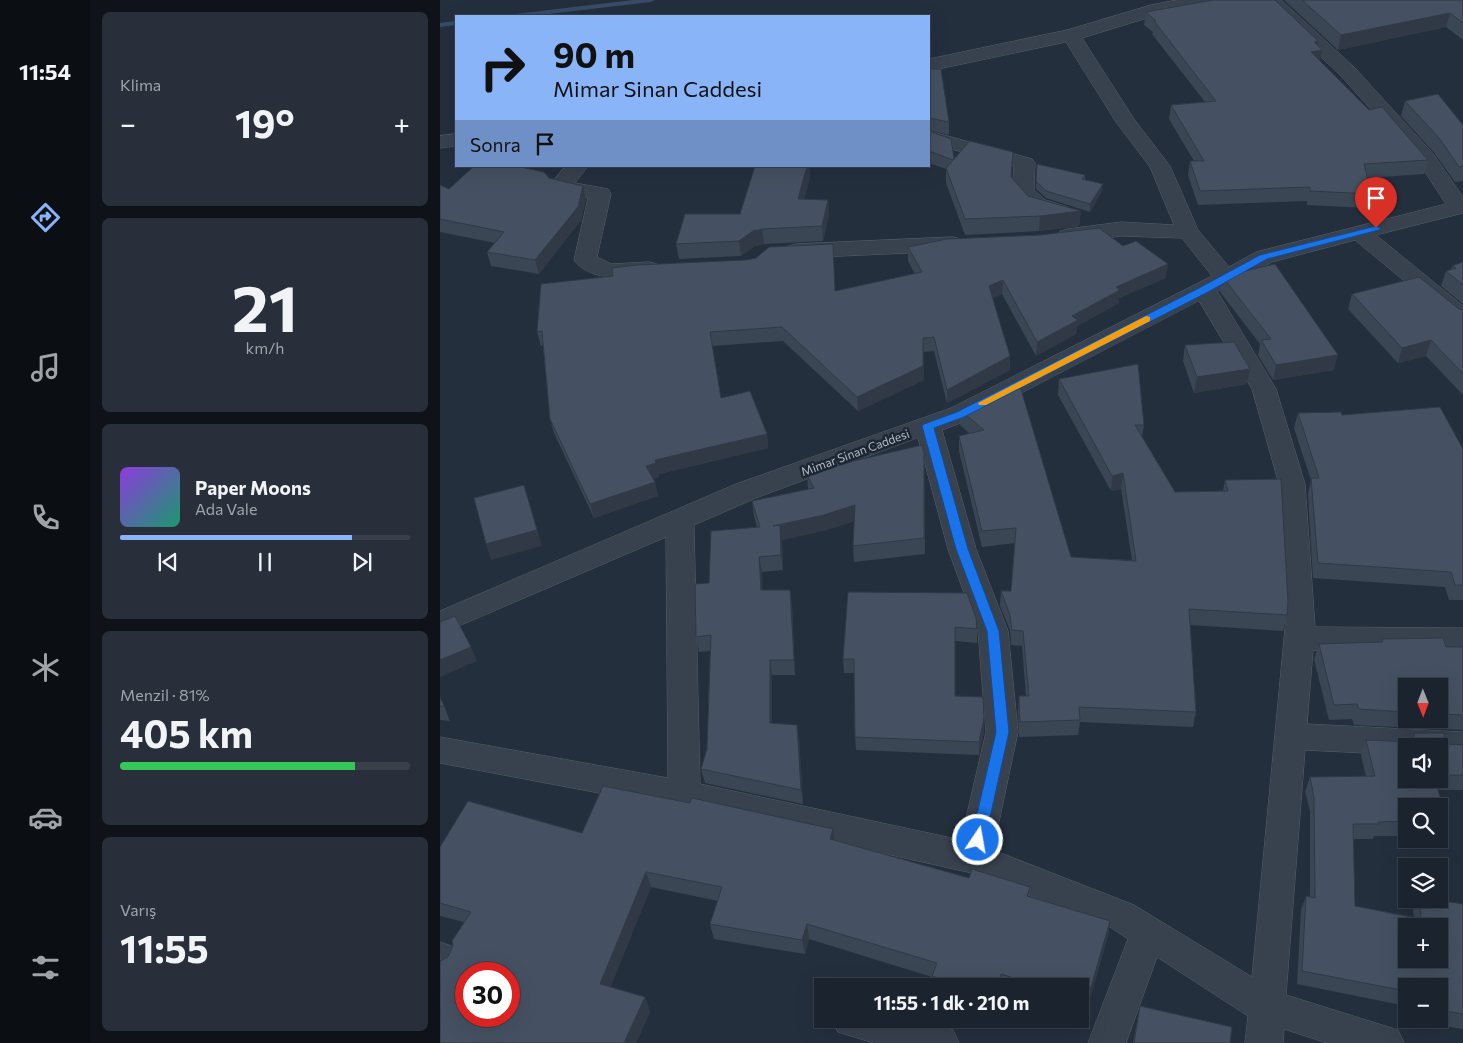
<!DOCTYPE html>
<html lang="tr">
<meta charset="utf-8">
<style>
:root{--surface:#1b232e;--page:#282f3a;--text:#f1f3f6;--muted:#a0a4aa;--line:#39404a;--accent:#8ab4f8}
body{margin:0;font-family:Commissioner,sans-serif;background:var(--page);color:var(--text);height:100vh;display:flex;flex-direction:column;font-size:19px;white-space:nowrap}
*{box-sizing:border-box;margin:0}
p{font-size:16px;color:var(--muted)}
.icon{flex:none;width:28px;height:28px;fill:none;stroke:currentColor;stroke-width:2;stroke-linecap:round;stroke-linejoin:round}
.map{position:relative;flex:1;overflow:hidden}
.drawer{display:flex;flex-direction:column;gap:12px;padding:12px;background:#0f1319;width:350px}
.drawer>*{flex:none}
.banner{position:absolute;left:15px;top:15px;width:475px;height:152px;border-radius:0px;box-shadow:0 5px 20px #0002,0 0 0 1px var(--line);background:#8ab4f8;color:#111;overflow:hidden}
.needle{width:32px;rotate:179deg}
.tools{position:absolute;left:958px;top:678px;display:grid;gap:10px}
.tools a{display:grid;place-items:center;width:50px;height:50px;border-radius:0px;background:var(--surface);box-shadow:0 5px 20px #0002,0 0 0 1px var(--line);font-size:25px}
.speed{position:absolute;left:15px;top:962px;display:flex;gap:10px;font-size:25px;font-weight:700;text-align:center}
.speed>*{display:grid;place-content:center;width:65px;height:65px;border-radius:50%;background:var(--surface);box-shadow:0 5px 20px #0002,0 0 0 1px var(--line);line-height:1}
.speed .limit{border:8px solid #d22;background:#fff;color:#111}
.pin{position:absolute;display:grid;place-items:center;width:42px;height:42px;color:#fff;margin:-51px -21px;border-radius:50% 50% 50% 0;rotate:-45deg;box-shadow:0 0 5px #0007}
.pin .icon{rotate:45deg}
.me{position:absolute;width:55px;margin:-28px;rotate:12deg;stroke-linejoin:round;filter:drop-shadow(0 0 4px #0008)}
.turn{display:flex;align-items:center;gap:18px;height:105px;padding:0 15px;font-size:22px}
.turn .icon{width:65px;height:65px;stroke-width:2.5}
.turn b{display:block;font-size:35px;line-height:42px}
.then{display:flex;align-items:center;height:48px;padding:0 15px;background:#0003;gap:10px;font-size:19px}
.big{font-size:38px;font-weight:700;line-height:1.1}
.drawer .tile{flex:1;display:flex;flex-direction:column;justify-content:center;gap:8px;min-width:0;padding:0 18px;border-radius:8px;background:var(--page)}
.drawer .dial{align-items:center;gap:0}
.dial b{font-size:65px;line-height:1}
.song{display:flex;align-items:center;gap:15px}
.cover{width:60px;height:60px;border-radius:8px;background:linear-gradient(135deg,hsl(270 70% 55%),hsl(160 70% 35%))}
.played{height:5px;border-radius:2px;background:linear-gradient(90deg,var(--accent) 80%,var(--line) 80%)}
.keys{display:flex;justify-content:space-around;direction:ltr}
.heat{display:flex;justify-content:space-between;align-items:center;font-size:28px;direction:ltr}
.charge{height:8px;border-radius:4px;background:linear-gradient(90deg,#34c759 81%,var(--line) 0)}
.trip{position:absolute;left:374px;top:978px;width:275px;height:50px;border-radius:0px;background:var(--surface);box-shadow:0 5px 20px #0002,0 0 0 1px var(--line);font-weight:700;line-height:50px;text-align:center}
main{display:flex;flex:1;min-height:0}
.tab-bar{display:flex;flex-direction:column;width:90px;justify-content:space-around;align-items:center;background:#0b0e12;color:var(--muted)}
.tab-bar .icon{width:35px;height:35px}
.tab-bar .current{color:var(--accent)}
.tab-bar b{font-size:22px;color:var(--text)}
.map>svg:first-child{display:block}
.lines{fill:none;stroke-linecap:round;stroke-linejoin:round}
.stream{fill:#394c67;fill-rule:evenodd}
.minor-casing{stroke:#565f6c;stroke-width:1}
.minor{fill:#38414e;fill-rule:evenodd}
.wall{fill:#3b4654;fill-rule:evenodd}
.shaded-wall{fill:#303945}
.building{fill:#455162;stroke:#303945;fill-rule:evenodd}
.route{fill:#1a73e8;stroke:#114b97}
.slow{fill:#f59e0b}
.labels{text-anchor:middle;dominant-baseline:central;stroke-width:5;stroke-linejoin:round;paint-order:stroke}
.street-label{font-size:12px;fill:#b4bcc9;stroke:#1d2633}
</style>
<main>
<nav class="tab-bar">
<b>11:54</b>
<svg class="icon current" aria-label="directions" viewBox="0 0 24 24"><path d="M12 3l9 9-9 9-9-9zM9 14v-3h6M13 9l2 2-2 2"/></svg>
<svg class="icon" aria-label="music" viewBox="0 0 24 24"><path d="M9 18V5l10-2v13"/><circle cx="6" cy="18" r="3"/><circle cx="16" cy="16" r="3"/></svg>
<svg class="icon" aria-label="phone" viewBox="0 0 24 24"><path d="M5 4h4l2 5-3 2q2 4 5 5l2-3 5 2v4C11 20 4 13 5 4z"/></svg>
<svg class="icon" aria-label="climate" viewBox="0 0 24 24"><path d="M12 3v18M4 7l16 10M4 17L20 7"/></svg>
<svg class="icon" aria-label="car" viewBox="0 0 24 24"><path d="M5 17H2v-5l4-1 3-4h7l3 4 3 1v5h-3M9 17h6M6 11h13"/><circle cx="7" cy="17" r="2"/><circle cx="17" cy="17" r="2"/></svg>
<svg class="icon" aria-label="filters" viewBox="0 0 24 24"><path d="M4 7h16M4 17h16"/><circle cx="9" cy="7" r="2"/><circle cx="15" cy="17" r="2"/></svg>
</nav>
<section class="drawer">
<div class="tile"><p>Klima</p>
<div class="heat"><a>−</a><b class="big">19°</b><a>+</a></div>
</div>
<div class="tile dial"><b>21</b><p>km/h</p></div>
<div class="tile">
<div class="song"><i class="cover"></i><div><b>Paper Moons</b><p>Ada Vale</p></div></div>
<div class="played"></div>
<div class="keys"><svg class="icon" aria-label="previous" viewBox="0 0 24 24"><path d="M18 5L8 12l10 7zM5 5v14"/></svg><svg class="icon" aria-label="pause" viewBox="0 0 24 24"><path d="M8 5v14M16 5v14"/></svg><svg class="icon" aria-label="next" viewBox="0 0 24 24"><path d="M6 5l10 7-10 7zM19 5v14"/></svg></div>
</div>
<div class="tile"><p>Menzil · 81%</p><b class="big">405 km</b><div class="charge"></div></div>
<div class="tile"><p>Varış</p><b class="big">11:55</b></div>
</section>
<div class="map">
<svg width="1023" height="1043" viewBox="0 0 1023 1043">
<rect width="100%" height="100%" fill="#242f3e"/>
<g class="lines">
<path class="stream" d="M193 0H215L211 2 92 16H71L75 14Z
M16 21V25L0 27V23Z"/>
<g class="minor-casing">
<path id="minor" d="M737 0H774L771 4 720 14 642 38 694 119 730 166 758 230 789 267 816 252 1006 204 979 163 901 76 822 0H841L915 68 994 155 1023 197V213L936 235 1023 306V325L1015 323 915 240 832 262 777 291 836 389 865 484 875 627 1023 628V652L873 650 867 724 1023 732V758L999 757V746H966V755L865 750 846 995 958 1030 964 1043H887L844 1029 843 1043H805L808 1016 717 957 686 1043H648L688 939 670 927 532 873 244 809 0 763V737L228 778 226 537 0 634V611L296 484 511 408 772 276 742 238 681 236 628 243 620 241 617 236 620 231 628 229 681 222 734 225 710 167 676 122 626 42 489 71V59L627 30 711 5ZM759 301 812 389 839 484 846 618 812 977 694 905 553 850 578 732 568 631 536 549 502 430 529 420ZM478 438 508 549 538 631 546 732 521 840 260 784 254 525 316 498Z
M489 131 592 159 595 163 594 190 605 200 628 207 631 212 628 217C607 222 584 208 572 191L574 166 489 143Z
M16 134V146L0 148V136Z
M126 166H148L135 183 168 189 171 194 157 257 171 264 209 262 217 264 220 269 217 274C194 280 149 282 134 260L148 198 113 190 109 186Z
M513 237 521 239 524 244 521 249 513 251 356 258 348 256 345 251 348 246 356 244Z
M0 942 14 947 19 959 14 971 1 976Z
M393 1019H477L513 1030 519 1043H434L398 1032Z"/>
</g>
<use href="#minor" class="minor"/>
</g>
<path class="wall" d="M844 0H1023V40L1006 27 898 50Z
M706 12 878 46 880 61 929 110 988 160 984 174 927 178 931 194 927 208 867 205V201L758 205 748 175 750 161H754L729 119 731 105 765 102 712 34 713 32 704 25Z
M489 69 509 122V135L489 130Z
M965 101 1023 125V181L1015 182 995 154 961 116Z
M489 131 514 158 571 177 588 196 641 211 639 226 599 231 525 235 506 183V169L489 163Z
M597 164 645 175V180L662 191 650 212 606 198 596 189Z
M315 166H369L370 178 364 199 388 200 389 215 383 241 324 244 315 246 301 256 239 259 236 244 300 214Z
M109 178 146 199 141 220 99 274 51 266 47 252 55 243 0 232V185L9 189Z
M393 244 395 291 475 274 468 261V247L726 278 679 298V303L637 326 636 334 596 356 562 294 553 298 570 370 507 403 494 351 483 352 484 380 418 411 343 341 272 346 281 398 327 434 328 448 219 474V477L213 479 215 482 218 496 154 518 114 433 110 419 103 345 101 346 97 332 306 260Z
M1023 262V304L1001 286 1006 271 1011 270 1012 266Z
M782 276 894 370 833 380 818 355 820 344 780 292Z
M912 294 1023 310V395L986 356 958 363 908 309Z
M745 345 810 369 807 384 754 393 743 361Z
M619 379 704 425 702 437 735 492 783 491 785 480 847 615 843 631 750 625 756 712 753 727 640 722 638 735 579 737 578 711 579 696H586L582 646 571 645 570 630 560 606 561 591H571L575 543 542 547 519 451V436L529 433 520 425V410L562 390 631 557 692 560 681 489 671 491 618 395Z
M858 413 902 415 1023 449V600H1009L1005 587 873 578 868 494 871 480 854 428Z
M484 453 485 554 414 562 413 546 414 521 386 530 342 540 343 570 322 572V590H350L352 605 355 675H332V724L359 739 363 804 265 783 261 769 267 749 270 651 259 652 256 637 269 583 317 527 314 516 312 501 368 489 367 475Z
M408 592 537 629V643L515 641V696L544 732 539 755 416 750 415 737 414 673H404L403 659Z
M942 639 1006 647H1023V730L914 725 912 719 889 720 874 659 879 644 941 642ZM966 686H999V719H966Z
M0 696 10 721 0 720Z
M974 733 1005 744 1023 745V790H998L1007 821 1000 836H999V806H966V836H934L933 839H913L915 906 974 917 973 911 979 899H991L1023 904V1029L979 1022V1019H999V986H966V1006L857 984 861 910 866 896 870 897V811L865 792 870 777H926L921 755 926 740 970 742ZM999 746V779H966Z
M250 803 393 829 394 840 529 878 590 887 589 896 670 921 668 936 645 1016 640 1014V986H492V977L369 939 365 954 274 939 270 924 278 901 211 887 170 987 205 997 210 1012 196 1043H0L8 957 24 922 0 916V847L142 833Z
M700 1006 790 1043H693Z"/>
<path class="shaded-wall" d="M1010 13 1006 27 898 50 901 35Z
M878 41 876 51 882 50 880 63 869 65 874 42Z
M367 166H369L370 178 360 214 358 199Z
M663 184 662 191 650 212V204Z
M143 186 146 199 141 220 99 274 95 260Z
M388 200 389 215 383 241 382 226Z
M641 211 639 226 599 231 600 216Z
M322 229 324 244 315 246 301 256 299 241 313 231Z
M728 264 726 278 679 298V303L637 326 636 334 596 356 597 342 632 316 676 287Z
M563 280 562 294 549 299V286Z
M483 338 484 380 418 411 417 397Z
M991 340 986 356 958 363 962 348Z
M898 355 894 370 833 380 836 365Z
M570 356V370L507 403V390Z
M810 369 807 384 754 393 757 377Z
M327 434 328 448 219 474V477L210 480 206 466 215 460Z
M683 473 681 489 671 491 672 476Z
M215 482 218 496 154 518 150 504Z
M89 501 102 546 51 560 46 544Z
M415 505 416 521 386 530 342 540 343 570 341 555 333 526Z
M319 557 322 572 323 605 321 590Z
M350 590 352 605 355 675 354 660Z
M31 647 37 661 0 677V660Z
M330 660 332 675V738L330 723Z
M544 718V732L539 755V742Z
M357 725 359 739 363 804 361 790Z
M393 829 395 844 390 839Z
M206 872 211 887 166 999 160 984Z
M670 921 668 936 645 1016 647 1001Z
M367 924 369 939 365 954 362 940Z
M561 974 560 986H557Z
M205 997 210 1012 196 1043H184Z"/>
<path class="building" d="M773 0H835L878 41 874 42 882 50 871 52 929 110 942 107 988 160 924 164 931 194 870 191V187L760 191 750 161H764L731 105 776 101 714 21H716L706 12Z
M862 0H1023V23L1010 13 901 35Z
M489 69H501L509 122 489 118Z
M998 94 1023 125V166L1019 167 1000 139 965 101Z
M489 131 511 139 514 158 513 160 489 151Z
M530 141 573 152 571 177 588 196 641 211 600 216 525 219 506 168Z
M597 164 645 175 642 179 663 184 650 204 606 191 596 181Z
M34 166H76L104 172 109 178 143 186 138 207 95 260 47 252 64 232 0 219V185L9 189Z
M315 166H367L358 199 388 200 382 226 322 229 313 231 299 241 236 244 245 214H300Z
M659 228 683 246 696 241 728 264 676 287 680 290 632 316 638 320 597 342 563 280 549 286 570 356 507 390 494 337 483 338V366L417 397 342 327 270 332 281 398 310 391 327 434 215 460 216 463 206 466 215 482 150 504 110 419 102 331 97 332 101 284 173 276 172 268 197 265 306 260 316 258 329 247 393 244 395 291 482 272 468 247 507 239 600 235Z
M1023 262V285L1006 271 1016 268 1012 266Z
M835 264 898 355 836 365 821 340 831 339 782 276Z
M979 277 1019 309 1023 310V374L991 340 962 348 912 294Z
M794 342 810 369 757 377 745 345Z
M698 364 704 425H695L735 492 788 491 785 480 841 479 848 602 847 615 749 609 756 712 639 707 640 720 580 722 579 696H589L583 631 572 630 570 615 561 591H571L576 528 542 531 519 436 544 430 520 410 562 390 580 386 631 557 696 561 683 473 672 476 619 379Z
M1000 407 1023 449V585H1015L1011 572 878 563 871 478H879L858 413 901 412 902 415Z
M482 445 484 453V538L413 546 415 505 384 515 333 526 340 525 341 555 319 557 321 590H350L354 660H330V723L357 725 361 790 261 769 267 749 271 635 256 637 255 584 269 583 271 531 320 527 312 501 374 488 367 475 414 461Z
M84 485 97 530 46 544 34 498Z
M408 592 527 593 536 618 537 629 515 627V696L543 697 544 718 539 742 415 737 414 659H403Z
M15 616 31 647 0 660V622Z
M1003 638 1006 647H1023V715L999 714V686H966V712L919 709 917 704 894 705 879 644 943 642 942 639Z
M0 697 4 706H0Z
M974 733H1004L1005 744 1023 745V775H999V746H966V779H995L1007 821H999V806H966V821L938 822 939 824H913L915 906 981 919 980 899H991L1023 904V1014L999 1010V986H966V991L862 971 866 896 875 898 874 797 870 777 935 776 926 740 972 742 974 740ZM966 926H999V959H966Z
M163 786 250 803 252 798 393 829 390 839 529 878 532 869 590 887 587 896 670 921 647 1001 640 999V986H600L561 974 557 986H524L492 976 497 963 367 924 362 940 270 924 282 887 206 872 160 984 205 997 184 1043H0V961L8 957 13 945 12 941 31 912 0 903V847L28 801 142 833ZM26 974H69V1016H26Z
M700 1006 792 1027 790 1043H694Z"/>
<path class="route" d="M936 226 941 228 939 230 827 259 768 292 524 417 494 428 528 549 559 631 569 732 545 840 543 844 538 846 533 844 531 840 556 732 547 631 516 549 482 426 484 424 517 412 761 287 820 255Z"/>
<path class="slow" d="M706 316 710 317V321L546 405H539L538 403Z"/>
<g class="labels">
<g class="street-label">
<text transform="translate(415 452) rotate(-20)">Mimar Sinan Caddesi</text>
</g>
</g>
</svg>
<div class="tools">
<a><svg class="needle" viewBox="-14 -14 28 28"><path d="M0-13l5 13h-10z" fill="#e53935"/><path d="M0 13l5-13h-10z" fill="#a0a4aa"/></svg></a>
<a><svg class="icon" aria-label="sound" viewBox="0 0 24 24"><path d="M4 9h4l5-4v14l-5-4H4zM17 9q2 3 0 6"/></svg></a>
<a><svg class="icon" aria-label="search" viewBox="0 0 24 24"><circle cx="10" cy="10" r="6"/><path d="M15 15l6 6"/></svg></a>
<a><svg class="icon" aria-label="layers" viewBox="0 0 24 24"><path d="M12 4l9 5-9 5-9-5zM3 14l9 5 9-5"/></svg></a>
<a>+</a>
<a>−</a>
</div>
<div class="speed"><div class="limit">30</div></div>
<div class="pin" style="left:936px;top:228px;background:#d93025"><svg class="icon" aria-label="arrive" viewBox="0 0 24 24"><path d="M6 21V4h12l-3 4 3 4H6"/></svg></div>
<svg class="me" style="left:538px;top:840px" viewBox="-20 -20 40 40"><circle r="17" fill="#1a73e8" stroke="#fff" stroke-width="3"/><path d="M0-11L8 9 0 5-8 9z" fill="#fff"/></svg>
<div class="trip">11:55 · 1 dk · 210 m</div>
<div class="banner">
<div class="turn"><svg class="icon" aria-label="right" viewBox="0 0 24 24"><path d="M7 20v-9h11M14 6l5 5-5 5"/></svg><div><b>90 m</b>Mimar Sinan Caddesi</div></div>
<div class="then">Sonra<svg class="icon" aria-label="arrive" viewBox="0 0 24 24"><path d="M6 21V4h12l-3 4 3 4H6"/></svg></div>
</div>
</div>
</main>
